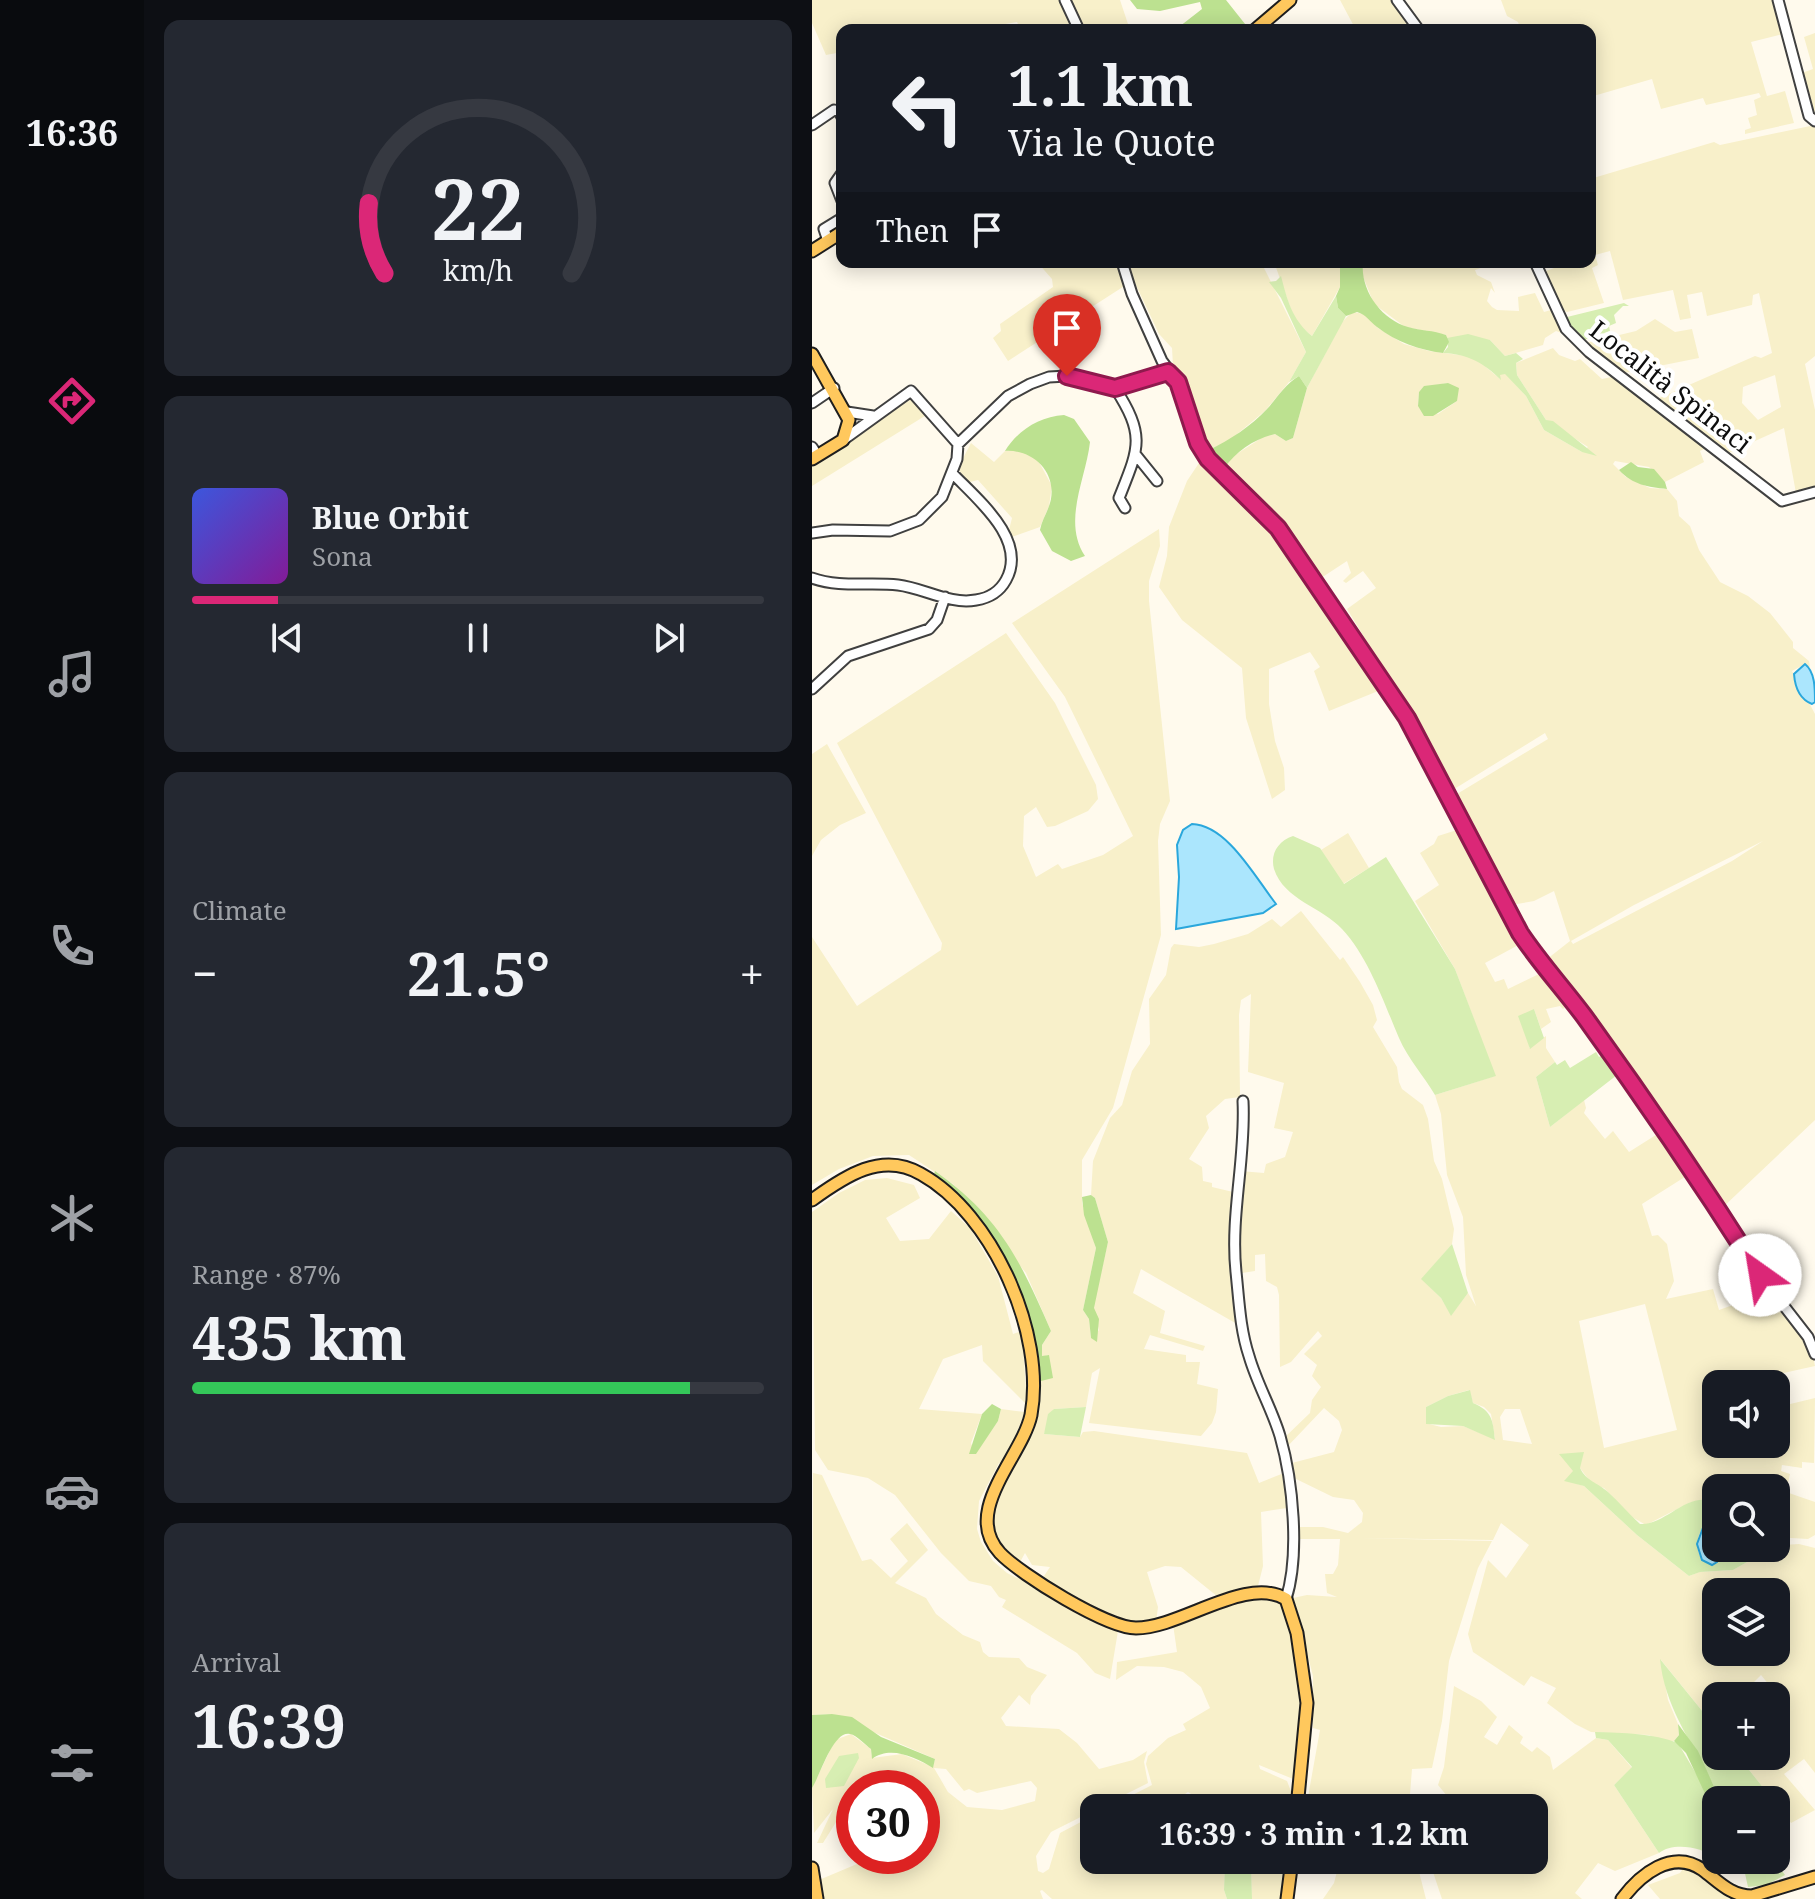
<!DOCTYPE html>
<meta charset="utf-8">
<style>
:root{--surface:#171b24;--page:#242831;--text:#f1f3f6;--muted:#9ea1a6;--line:#363941;--accent:#db2777}
body{margin:0;font-family:"Noto Serif",serif;background:var(--page);color:var(--text);height:100vh;display:flex;flex-direction:column;font-size:30px;white-space:nowrap}
*{box-sizing:border-box;margin:0}
p{font-size:26px;color:var(--muted)}
.icon{flex:none;width:44px;height:44px;fill:none;stroke:currentColor;stroke-width:2;stroke-linecap:round;stroke-linejoin:round}
.map{position:relative;flex:1;overflow:hidden}
.drawer{display:flex;flex-direction:column;gap:20px;padding:20px;background:#0d0f14;width:668px}
.drawer>*{flex:none}
.guide{position:absolute;left:24px;top:24px;width:760px;height:244px;border-radius:16px;box-shadow:0 4px 20px #0003;background:#171b24;color:var(--text);overflow:hidden}
.buttons{position:absolute;left:890px;top:1370px;display:grid;gap:16px}
.buttons a{display:grid;place-items:center;width:88px;height:88px;border-radius:16px;background:var(--surface);box-shadow:0 4px 20px #0003;font-size:40px}
.speed{position:absolute;left:24px;top:1770px;display:flex;gap:16px;font-size:40px;font-weight:700;text-align:center}
.speed>*{display:grid;place-content:center;width:104px;height:104px;border-radius:50%;background:var(--surface);box-shadow:0 4px 20px #0003;line-height:1}
.speed .limit{border:12px solid #d22;background:#fff;color:#111}
.pin{position:absolute;display:grid;place-items:center;width:68px;height:68px;color:#fff;margin:-82px -34px;border-radius:50% 50% 50% 0;rotate:-45deg;box-shadow:0 0 8px #0007}
.pin .icon{rotate:45deg}
.me{position:absolute;width:88px;margin:-44px;rotate:328deg;stroke-linejoin:round;filter:drop-shadow(0 0 6px #0008)}
.turn{display:flex;align-items:center;gap:28px;height:168px;padding:0 40px;font-size:36px}
.turn .icon{width:104px;height:104px;stroke-width:2.5}
.turn b{display:block;font-size:56px;line-height:68px}
.then{display:flex;align-items:center;height:76px;padding:0 40px;background:#0003;gap:16px;font-size:30px}
.big{font-size:60px;font-weight:700;line-height:1.1}
.drawer .card{flex:1;display:flex;flex-direction:column;justify-content:center;gap:12px;min-width:0;padding:0 28px;border-radius:16px;background:var(--page)}
.drawer .dial{align-items:center;gap:0}
.dial svg{height:208px;overflow:visible;fill:none;stroke:var(--line);stroke-width:7;stroke-linecap:round;text-anchor:middle}
.dial text{fill:var(--text);stroke:none}
.song{display:flex;align-items:center;gap:24px}
.cover{width:96px;height:96px;border-radius:12px;background:linear-gradient(135deg,hsl(230 70% 55%),hsl(290 70% 35%))}
.played{height:8px;border-radius:4px;background:linear-gradient(90deg,var(--accent) 15%,var(--line) 15%)}
.keys{display:flex;justify-content:space-around;direction:ltr}
.heat{display:flex;justify-content:space-between;align-items:center;font-size:44px;direction:ltr}
.charge{height:12px;border-radius:6px;background:linear-gradient(90deg,#34c759 87%,var(--line) 0)}
.trip{position:absolute;left:268px;top:1794px;width:468px;height:80px;border-radius:16px;background:var(--surface);box-shadow:0 4px 20px #0003;font-weight:700;line-height:80px;text-align:center}
main{display:flex;flex:1;min-height:0}
.menu{display:flex;flex-direction:column;width:144px;justify-content:space-around;align-items:center;background:#090b0e;color:var(--muted)}
.menu .icon{width:56px;height:56px}
.menu .on{color:var(--accent)}
.menu b{font-size:36px;color:var(--text)}
.map>svg:first-child{display:block}
.farmland{fill:#f8f0ca;fill-rule:evenodd}
.green{fill:#d7eeb2}
.forest{fill:#bce190}
.water{fill:#abe6fd;stroke:#2aa7dc;stroke-width:2}
.lines{fill:none;stroke-linecap:round;stroke-linejoin:round}
.minor-casing{stroke:#404040;stroke-width:13}
.major-casing{stroke:#1e1e1e;stroke-width:15}
.minor{stroke:#fff;stroke-width:9}
.major{stroke:#ffc85d;stroke-width:11}
.route-casing{stroke:#8e194d;stroke-width:20}
.route{stroke:#db2777;stroke-width:14}
.labels{text-anchor:middle;dominant-baseline:central;stroke-width:8;stroke-linejoin:round;paint-order:stroke}
.street-label{font-size:26px;fill:#0d0d0d;stroke:#fff}
</style>
<main>
<nav class="menu">
<b>16:36</b>
<svg class="icon on" aria-label="directions" viewBox="0 0 24 24"><path d="M12 3l9 9-9 9-9-9zM9 14v-3h6M13 9l2 2-2 2"/></svg>
<svg class="icon" aria-label="music" viewBox="0 0 24 24"><path d="M9 18V5l10-2v13"/><circle cx="6" cy="18" r="3"/><circle cx="16" cy="16" r="3"/></svg>
<svg class="icon" aria-label="phone" viewBox="0 0 24 24"><path d="M5 4h4l2 5-3 2q2 4 5 5l2-3 5 2v4C11 20 4 13 5 4z"/></svg>
<svg class="icon" aria-label="climate" viewBox="0 0 24 24"><path d="M12 3v18M4 7l16 10M4 17L20 7"/></svg>
<svg class="icon" aria-label="car" viewBox="0 0 24 24"><path d="M5 17H2v-5l4-1 3-4h7l3 4 3 1v5h-3M9 17h6M6 11h13"/><circle cx="7" cy="17" r="2"/><circle cx="17" cy="17" r="2"/></svg>
<svg class="icon" aria-label="filters" viewBox="0 0 24 24"><path d="M4 7h16M4 17h16"/><circle cx="9" cy="7" r="2"/><circle cx="15" cy="17" r="2"/></svg>
</nav>
<section class="drawer">
<div class="card dial"><svg viewBox="0 0 100 80">
<path d="M14 69A42 42 0 1 1 86 69"/>
<path d="M14 69A42 42 0 0 1 8 42" stroke="#db2777"/>
<text x="50" y="56" font-size="32" font-weight="700">22</text>
<text x="50" y="72" font-size="11">km/h</text>
</svg></div>
<div class="card">
<div class="song"><i class="cover"></i><div><b>Blue Orbit</b><p>Sona</p></div></div>
<div class="played"></div>
<div class="keys"><svg class="icon" aria-label="previous" viewBox="0 0 24 24"><path d="M18 5L8 12l10 7zM5 5v14"/></svg><svg class="icon" aria-label="pause" viewBox="0 0 24 24"><path d="M8 5v14M16 5v14"/></svg><svg class="icon" aria-label="next" viewBox="0 0 24 24"><path d="M6 5l10 7-10 7zM19 5v14"/></svg></div>
</div>
<div class="card"><p>Climate</p>
<div class="heat"><a>−</a><b class="big">21.5°</b><a>+</a></div>
</div>
<div class="card"><p>Range · 87%</p><b class="big">435 km</b><div class="charge"></div></div>
<div class="card"><p>Arrival</p><b class="big">16:39</b></div>
</section>
<div class="map">
<svg width="1003" height="1899" viewBox="0 0 1003 1899">
<rect width="100%" height="100%" fill="#fffaed"/>
<path class="farmland" d="M0 0H249L263 30H173L206 24 205 22 158 30H30V52L14 55 0 23Z
M256 0H308L316 24 305 30H270Z
M528 0H581L604 30H544Z
M689 0H962L971 34 939 42 955 96 973 91 982 123 933 134V130L939 128 936 118 945 115 942 100 949 97 947 93 894 105 891 98 849 109 840 79 778 97V76L784 74 782 66 778 67V30H709L706 22 695 16Z
M1003 33V118H1001L987 74 1001 69 992 37Z
M1003 125V356L993 364 1003 410V488L984 493 972 428 914 454 845 399 943 356 949 358 960 353 947 293 941 295 940 305 895 316 890 292 875 295 879 318 868 320 861 290 811 300 798 251 783 255 786 265 780 268 792 303 755 312 747 309 731 272 745 267 729 268 727 262H778V179L902 142 908 145ZM963 375 969 407 946 420 930 403 931 387Z
M225 262H306L317 283 196 361 181 338 189 331 188 324 241 287 240 279Z
M349 262H449L494 352 477 382 453 411 418 440 397 450 375 386 361 366 360 348 347 334 314 264 335 267Z
M462 262H528V287L500 336 488 326 480 312Z
M551 262H686L663 270 665 275 679 282 683 293 679 288 675 301 680 307 685 310 707 311 706 297 723 293 732 312 739 310 756 335 744 331 733 338 731 345 693 356 678 340 635 338 634 335 593 327 562 304 550 274Z
M540 312 553 314 566 328 592 344 617 351 655 356 668 362 688 379V374L693 373 714 396 732 430 770 452 776 447 734 420 705 375 704 363 741 348 747 355 763 361 768 359 790 379 804 376 896 447 888 451 892 462 853 482 837 467 803 461 801 464 814 477 838 488 855 489 865 501 867 516 878 526 887 550 908 582 936 596 958 613 981 642V648L997 661 998 667 993 664 980 671 1003 714V1120L908 1210 730 963 758 941 742 891 722 901 699 905 640 797 736 739 733 733 639 791 602 724 563 667 568 663 535 609 564 588 551 571 534 583 531 581 539 573 535 561 506 580 479 537 412 468 420 457 451 437 463 434 474 441 481 438 495 388 530 322ZM636 383 645 401 626 414 606 406 607 392 612 387ZM951 841 920 861 761 944 759 941 822 905Z
M843 319 863 332 880 329 887 358 812 373 774 343 824 331Z
M101 398 116 414 0 486V462Z
M159 443 182 462 193 451 202 449 216 453 227 462 240 486 237 506 228 527 200 537 197 530 200 518 166 480 154 483 146 468Z
M391 457 478 548 571 689 517 711 502 671 508 667 498 652 457 669V704L463 741 472 768 473 790 460 799 434 718 430 668 370 620 347 587 355 556 357 527 375 481Z
M347 529 348 546 337 581V601L358 801 348 824 346 841 349 935 301 1108 270 1160V1203L284 1248 271 1310 277 1319 279 1338 287 1330 281 1308 296 1242 283 1198 279 1195 281 1161 298 1118 310 1105 320 1071 338 1044 337 999 354 975 359 948 362 944 387 947 402 944 436 934 460 919 469 927 489 911 528 960 531 957 548 982 561 1005 565 1020 561 1027 585 1067 587 1082 590 1089 611 1105 616 1119 622 1161 630 1179 642 1229 640 1244 610 1279 629 1298 639 1315 656 1293 664 1306 654 1275 651 1217 635 1175 629 1114 623 1095 683 1076 643 969 603 901 627 885 608 853 622 844 626 836 645 830 669 872 674 870 712 942 673 963 683 982 692 979 696 989 731 972 758 1002 751 1009 748 1006 734 1009 739 1022 729 1029 722 1009 717 1048 734 1036V1048L743 1062 724 1077 738 1127 772 1100 774 1108 772 1113 793 1139 801 1131 817 1152 847 1133 876 1175 830 1204 840 1236 846 1235 855 1244 862 1281 854 1299 901 1289 907 1310 921 1305 923 1289 952 1284 999 1347 1003 1366 963 1375 970 1406 1003 1398 1002 1463 990 1462V1468L970 1465 969 1471 978 1474 974 1492 1003 1502V1535L996 1539 964 1537V1488H904V1503L892 1500 877 1503 834 1525 820 1517 792 1488 780 1484 768 1468 753 1480 772 1486 825 1535 877 1576 887 1572 921 1570 960 1548 972 1545 987 1544 1003 1548V1773L992 1759 972 1774 1003 1810 979 1823 964 1800H961L926 1756H964V1709L972 1703 949 1675 938 1686 945 1696H904V1728L849 1660 856 1700 866 1724 867 1735 862 1741 851 1742 837 1735 779 1732 763 1724 735 1703 744 1688 719 1676 712 1686 661 1652 656 1634 676 1560 694 1578 717 1545 689 1523 681 1540 548 1538 680 1541 666 1568 637 1661 630 1721 620 1768 600 1769 597 1807 604 1808H494L508 1730 501 1728V1676L481 1598 495 1595 525 1597 515 1593 513 1574H521L526 1565 528 1539H481V1527H511L536 1533 550 1522 551 1513 542 1500 521 1497 480 1477 476 1464 522 1452 530 1430 527 1421 512 1408 474 1448 471 1439 498 1413 500 1400 509 1387 500 1376 505 1365 492 1354 510 1336 506 1331 479 1362 468 1367 467 1295 465 1287 454 1281 453 1254 443 1255V1271L430 1273 429 1269H425L428 1171 452 1173 454 1164 473 1157 481 1132 462 1128 472 1083 436 1072 439 994 429 1000 427 1015 428 1097 413 1099 394 1116 397 1128 377 1159 390 1167 391 1181 400 1183V1187L421 1192 420 1263 425 1324 329 1269 321 1293 353 1311 348 1333 393 1346 391 1351 338 1335 332 1349 374 1355V1362H388L385 1384 406 1389 404 1412 400 1423 389 1436 277 1423 288 1368 280 1373 274 1407 242 1409 232 1434 268 1437 271 1432 282 1431 435 1453 447 1483 472 1473 475 1508 449 1512 451 1566 446 1586 406 1597 369 1567 353 1566 335 1572 346 1607 344 1622 326 1624 305 1621 273 1607 230 1579 238 1567 220 1565 213 1553 207 1564 196 1557 178 1530 181 1500 222 1423 226 1386 236 1355 230 1357V1345L239 1331 214 1273 141 1184 97 1155 61 1156 27 1169 0 1185V937L45 1006 129 950 130 943 25 743 194 633 243 703 284 785 286 799 276 811 243 826 235 827 224 807 212 816 211 846 224 877 246 864 250 869 291 855 321 836 253 697 200 623ZM833 1304 865 1430 792 1448 767 1321ZM904 1384H964V1444H904ZM657 1390 661 1403 672 1407 679 1414 683 1439 651 1426 629 1427 617 1424 614 1407 636 1396ZM693 1409H708L720 1444 691 1440 688 1417ZM904 1592H964V1652H904Z
M15 744 54 813 28 825 9 840 0 856V754Z
M536 833 557 868 531 884 509 850Z
M75 1178 102 1185 108 1198 74 1218 88 1241 117 1239 139 1211 158 1228 186 1276 201 1334 210 1331 215 1405 171 1361 170 1345 131 1359 107 1409 170 1414 159 1443 163 1454 186 1421 189 1409 213 1412 192 1465 187 1463 167 1501 165 1529 169 1542 181 1561 195 1573 205 1578 207 1573 286 1623 306 1631 298 1679 283 1673 265 1653 190 1607 194 1600 187 1597 179 1586 157 1581 129 1553 83 1495 56 1478 16 1470 3 1450 0 1212 27 1193 53 1180Z
M1 1473 10 1475 50 1561 59 1559 79 1578 96 1561 78 1539 95 1523 116 1550 83 1583 114 1598 124 1614 151 1635 168 1642 171 1652 177 1657 207 1658 215 1667 235 1675 219 1696 218 1705 207 1695 189 1718 194 1726 247 1729 265 1743 287 1769 321 1760 335 1751 332 1762 336 1783 239 1832 224 1856 226 1871 231 1873 237 1869 248 1833 282 1815V1860H413L412 1890 415 1899H240L230 1890 228 1891 231 1899H9L7 1880 64 1856H110V1788H60L52 1784V1788H42V1805L34 1806 11 1843H5L21 1809 2 1833 0 1788 23 1740 39 1734 59 1749 60 1758 90 1754 121 1767 123 1759 20 1714 0 1715ZM122 1768 134 1769 152 1791 157 1789 165 1793 219 1781 225 1788 223 1801 190 1810 155 1807 136 1792Z
M440 1596 464 1597 479 1611 496 1703 486 1781 447 1765 448 1769 475 1781 480 1794 479 1808H401L376 1792 364 1800 373 1808H295L340 1785 334 1764 336 1756 356 1738 374 1730 371 1724 398 1708 389 1687 371 1672 352 1667 325 1666 304 1680 305 1662 365 1652 361 1624Z
M642 1686 669 1701 685 1717 672 1737 685 1745 697 1725 711 1737 708 1743 720 1752 725 1747 738 1757 741 1770 784 1738 796 1740 820 1768 802 1785 847 1853 803 1871 786 1863 763 1893 770 1899H630L617 1860H722V1808H645L626 1785 632 1767Z
M439 1860H478L471 1899H440Z
M528 1860H604L614 1899H511L522 1883Z
M873 1866 882 1869 925 1899H848L836 1885 868 1873Z"/>
<path class="green" d="M469 276C475 299 480 320 500 336L524 296 526 308 534 316 495 388 487 376 477 382 494 352 469 298 457 282 464 281Z
M812 303 817 306H811L802 315 804 323 797 326 798 331 769 341 751 318Z
M656 334 678 340 693 356 704 353 711 359 704 363 705 375 734 420 741 421 785 456 770 452 732 430 714 396 693 374 688 375 689 380C672 363 656 354 631 353L636 347 635 338Z
M481 836 508 848 532 884 574 857 643 969 684 1076 623 1095C612 1076 596 1059 587 1038 572 1003 557 958 530 929 510 907 472 900 462 869 458 854 466 841 481 836Z
M722 1009 732 1038 718 1049 706 1016Z
M784 1052 787 1057 792 1054 805 1075 738 1127 724 1077 743 1062 745 1065 753 1060 758 1068Z
M640 1244 656 1293 639 1316 629 1298 609 1279Z
M658 1390 661 1403C680 1411 681 1420 683 1440L651 1426 614 1424V1407L636 1396Z
M274 1407 268 1437 232 1434 236 1414 242 1409Z
M772 1452 768 1468C775 1482 785 1482 796 1492 807 1502 817 1514 828 1524 854 1526 876 1489 904 1503V1522L892 1525C885 1537 882 1547 890 1560L904 1564 913 1548H960L921 1570 888 1572 877 1576 825 1535 772 1486 752 1481 761 1471 747 1454Z
M848 1659 904 1728V1756H926L961 1800H908C887 1751 853 1712 848 1659Z
M783 1732C812 1733 841 1733 866 1743L893 1789 904 1817V1858C890 1847 861 1842 847 1853L802 1785 820 1767 796 1740 784 1738Z
M46 1753 47 1758 32 1786 14 1788 13 1779 27 1756Z
M413 1860H439L440 1899H415L412 1890Z
M930 1860H962L973 1875 954 1885 936 1887Z"/>
<path class="forest" d="M318 0H414L437 29 363 30 390 9 388 2 348 11 325 9Z
M528 262H551C548 290 569 319 596 327 609 331 621 330 634 335L637 342 631 353C608 350 584 342 565 327 557 321 555 315 545 312L534 316 526 308 524 296 528 287Z
M487 376 495 388 481 438 474 441 463 434C442 439 425 451 412 468L397 450C418 440 439 426 455 409 466 397 473 384 487 376Z
M636 383 647 388 645 401 621 416H612L606 406 607 392 612 386Z
M252 415 262 419 278 442C274 479 250 521 273 556L259 561 240 551 228 530C230 519 237 510 239 499 244 470 219 449 193 451 206 430 227 417 252 415Z
M819 462 826 467 842 469 853 482 855 489C836 487 821 485 807 470Z
M123 1171C188 1217 208 1260 239 1331L230 1345V1356L237 1355 241 1378 229 1381 226 1386C217 1330 207 1270 171 1224 157 1206 138 1192 121 1178Z
M279 1195 283 1198 296 1242 282 1308 287 1319 285 1342 279 1338 277 1319 271 1310 284 1248 272 1215 270 1197Z
M180 1404 189 1409 186 1421 164 1454H157L170 1414Z
M20 1714 40 1717 69 1737 123 1759 121 1768C104 1758 79 1745 60 1759L59 1749C53 1745 45 1735 38 1734 21 1730 8 1776 0 1788V1715Z
M866 1724 886 1751 908 1800H904V1817L874 1753 862 1741 867 1735Z"/>
<path class="water" d="M993 664C1003 672 1003 688 1003 702L1000 704C987 699 983 687 982 674Z
M380 824C415 825 443 877 464 904L451 913 364 929 367 877 365 845 371 830Z
M904 1522V1548H913L905 1562 900 1565 890 1560 885 1544 892 1525Z"/>
<g class="lines">
<g class="minor-casing">
<path id="minor" d="M253 0 267 30
M585 0 607 30
M966 0 997 116 1003 121
M0 125 22 110 27 111 30 117
M30 173 23 183 30 201
M16 241 12 229 30 218
M310 262 320 294 350 361 366 382 374 399 386 443 396 459 452 513 486 554 595 718 708 933 727 962 772 1016 911 1217 948 1275 996 1337 1003 1354
M723 262 754 329 777 352 970 501 1003 492
M303 388C334 436 327 448 307 498L313 508
M0 403 22 388
M35 412 61 416
M31 440 99 391 146 444
M0 447 2 450
M324 455 345 481
M0 533 21 530 78 531 107 520 130 497 145 459 146 444 196 396 218 384 237 377 255 376 303 388 356 372
M0 578C27 588 58 582 86 585 112 588 138 605 164 600 177 598 188 591 194 580 216 540 166 500 140 473
M0 689 36 656 117 629 125 620 133 597
M431 1101C434 1158 418 1215 424 1272 427 1300 428 1329 437 1356 445 1384 460 1409 468 1436 481 1481 488 1555 474 1599"/>
</g>
<g class="major-casing">
<path id="major" d="M443 30 478 0
M0 251 30 232
M0 354 37 420 31 440 0 459
M0 1200C33 1176 70 1151 109 1174 181 1214 234 1334 219 1415 210 1457 149 1511 188 1553 209 1575 295 1628 324 1628 369 1628 434 1575 474 1599L485 1633 495 1703 485 1808
M0 1868 5 1899
M475 1899 480 1860
M810 1899C828 1875 860 1848 891 1870 907 1882 919 1896 940 1896L1003 1877"/>
</g>
<use href="#minor" class="minor"/>
<use href="#major" class="major"/>
</g>
<g class="lines">
<g class="route-casing">
<path id="route" d="M255 376 303 388 356 372 366 382 386 443 396 459 466 528 595 718 708 933C728 963 751 988 772 1016 833 1100 892 1187 948 1275"/>
</g>
<use href="#route" class="route"/>
</g>
<g class="labels">
<g class="street-label">
<text transform="translate(859 386) rotate(38)">Località Spinaci</text>
</g>
</g>
</svg>
<div class="buttons">
<a><svg class="icon" aria-label="sound" viewBox="0 0 24 24"><path d="M4 9h4l5-4v14l-5-4H4zM17 9q2 3 0 6"/></svg></a>
<a><svg class="icon" aria-label="search" viewBox="0 0 24 24"><circle cx="10" cy="10" r="6"/><path d="M15 15l6 6"/></svg></a>
<a><svg class="icon" aria-label="layers" viewBox="0 0 24 24"><path d="M12 4l9 5-9 5-9-5zM3 14l9 5 9-5"/></svg></a>
<a>+</a>
<a>−</a>
</div>
<div class="speed"><div class="limit">30</div></div>
<div class="pin" style="left:255px;top:376px;background:#d93025"><svg class="icon" aria-label="arrive" viewBox="0 0 24 24"><path d="M6 21V4h12l-3 4 3 4H6"/></svg></div>
<svg class="me" style="left:948px;top:1275px" viewBox="-20 -20 40 40"><circle r="19" fill="#fff"/><path d="M0-13L10 11 0 6-10 11z" fill="#db2777"/></svg>
<div class="trip">16:39 · 3 min · 1.2 km</div>
<div class="guide">
<div class="turn"><svg class="icon" aria-label="left" viewBox="0 0 24 24"><path d="M17 20v-9H6M10 6l-5 5 5 5"/></svg><div><b>1.1 km</b>Via le Quote</div></div>
<div class="then">Then<svg class="icon" aria-label="arrive" viewBox="0 0 24 24"><path d="M6 21V4h12l-3 4 3 4H6"/></svg></div>
</div>
</div>
</main>
